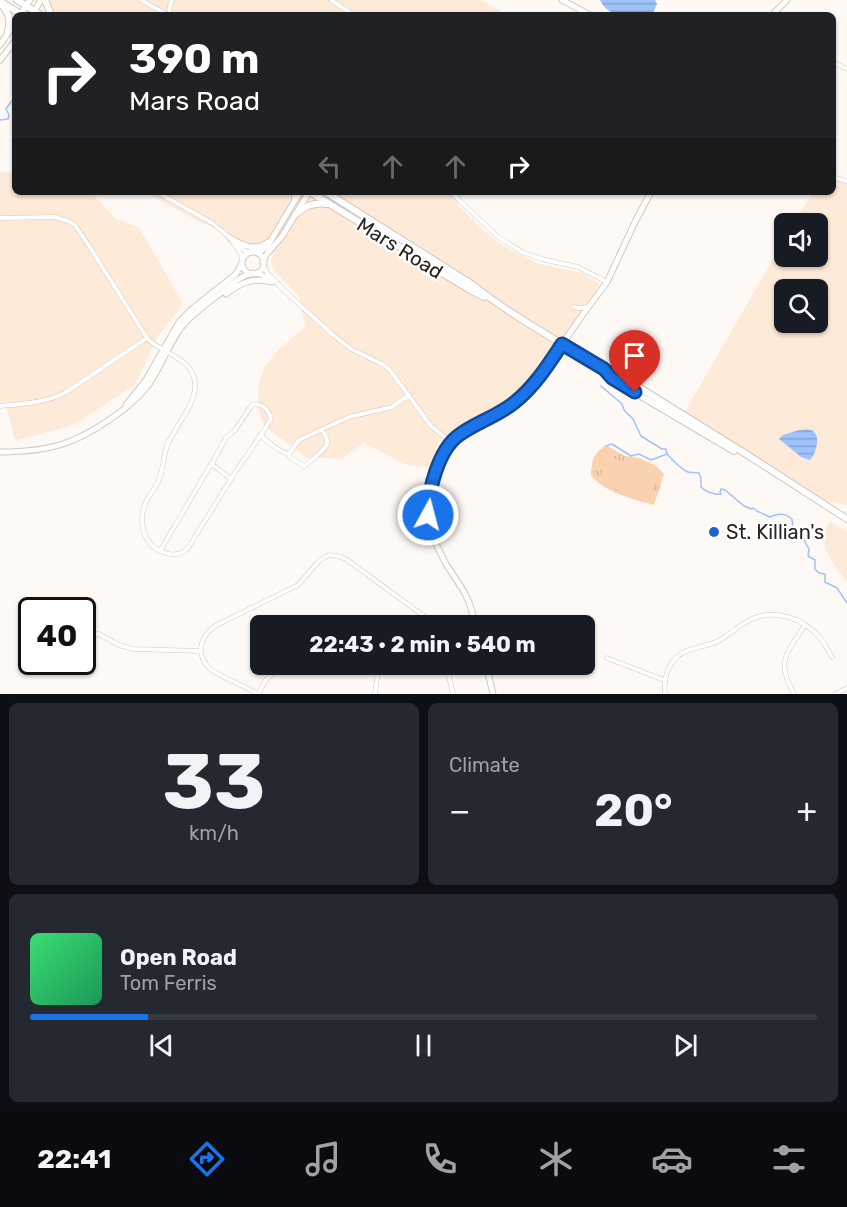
<!DOCTYPE html>
<meta charset="utf-8">
<style>
:root{--surface:#171b24;--page:#242831;--text:#f1f3f6;--muted:#9ea1a6;--line:#363941;--accent:#1a73e8}
body{margin:0;font-family:Rubik,sans-serif;background:var(--page);color:var(--text);height:100vh;display:flex;flex-direction:column;font-size:22px;white-space:nowrap}
*{box-sizing:border-box;margin:0}
p{font-size:20px;color:var(--muted)}
.icon{flex:none;width:33px;height:33px;fill:none;stroke:currentColor;stroke-width:2;stroke-linecap:round;stroke-linejoin:round}
.map{position:relative;height:694px;overflow:hidden}
.panel{display:flex;flex-direction:column;gap:9px;padding:9px;background:#0d0f14;flex:1}
.panel>*{flex:none}
.top-card{position:absolute;left:12px;top:12px;width:824px;height:183px;border-radius:9px;box-shadow:0 2px 4px #0004;background:#202124;color:#fff;overflow:hidden}
.tools{position:absolute;left:774px;top:213px;display:grid;gap:12px}
.tools a{display:grid;place-items:center;width:54px;height:54px;border-radius:9px;background:var(--surface);box-shadow:0 2px 4px #0004;font-size:30px}
.speed{position:absolute;left:18px;top:597px;display:flex;gap:12px;font-size:30px;font-weight:700;text-align:center}
.speed>*{display:grid;place-content:center;width:78px;height:78px;border-radius:50%;background:var(--surface);box-shadow:0 2px 4px #0004;line-height:1}
.speed .limit{border:3px solid #111;border-radius:9px;background:#fff;color:#111}
.pin{position:absolute;display:grid;place-items:center;width:51px;height:51px;color:#fff;margin:-62px -26px;border-radius:50% 50% 50% 0;rotate:-45deg;box-shadow:0 0 6px #0007}
.pin .icon{rotate:45deg}
.me{position:absolute;width:66px;margin:-33px;rotate:7deg;stroke-linejoin:round;filter:drop-shadow(0 0 4px #0008)}
.turn{display:flex;align-items:center;gap:21px;height:126px;padding:0 18px;font-size:27px}
.turn .icon{width:78px;height:78px;stroke-width:2.5}
.turn b{display:block;font-size:42px;line-height:51px}
.lanes{display:flex;align-items:center;height:57px;padding:0 18px;background:#0003;justify-content:center;gap:30px;direction:ltr}
.lanes .off{opacity:.35}
.big{font-size:45px;font-weight:700;line-height:1.1}
.panel .widget{flex:1;display:flex;flex-direction:column;justify-content:center;gap:9px;min-width:0;padding:0 21px;border-radius:9px;background:var(--page)}
.panel .dial{align-items:center;gap:0}
.dial b{font-size:78px;line-height:1}
.song{display:flex;align-items:center;gap:18px}
.cover{width:72px;height:72px;border-radius:9px;background:linear-gradient(135deg,hsl(140 70% 55%),hsl(150 70% 35%))}
.played{height:6px;border-radius:3px;background:linear-gradient(90deg,var(--accent) 15%,var(--line) 15%)}
.keys{display:flex;justify-content:space-around;direction:ltr}
.heat{display:flex;justify-content:space-between;align-items:center;font-size:33px;direction:ltr}
.panel .tiles{flex:1;display:grid;gap:9px;grid-template-columns:1fr 1fr}
.widget:last-child{grid-column:span 2}
.trip{position:absolute;left:250px;top:615px;width:345px;height:60px;border-radius:9px;background:var(--surface);box-shadow:0 2px 4px #0004;font-weight:700;line-height:60px;text-align:center}
.dock{display:flex;height:96px;justify-content:space-around;align-items:center;background:#090b0e;color:var(--muted)}
.dock .icon{width:42px;height:42px}
.dock .current{color:var(--accent)}
.dock b{font-size:27px;color:var(--text)}
.map>svg:first-child{display:block}
.built{fill:#feead9;fill-rule:evenodd}
.park{fill:url(#park-tufts)}
.pitch{fill:#fbd2af}
.water{fill:url(#water-rules)}
.lines{fill:none;stroke-linecap:round;stroke-linejoin:round}
.stream{stroke:#9ec2fb;stroke-width:1.5}
.minor-casing{stroke:#d5c8bd;stroke-width:5}
.tertiary-casing{stroke:#d5c8bd;stroke-width:7}
.primary-casing{stroke:#d5c8bd;stroke-width:8}
.minor{stroke:#fff;stroke-width:4}
.tertiary{stroke:#fff;stroke-width:5}
.primary{stroke:#fff;stroke-width:6}
.route-casing{stroke:#114b97;stroke-width:15}
.route{stroke:#1a73e8;stroke-width:10}
.poi-dot{fill:#1d64d0;stroke:#fff;stroke-width:2}
.labels{text-anchor:middle;dominant-baseline:central;stroke-width:5;stroke-linejoin:round;paint-order:stroke}
.street-label{font-size:20px;fill:#28231f;stroke:#fff}
.poi-label{font-size:20px;fill:#28231f;stroke:#fff;text-anchor:start}
</style>
<div class="map">
<svg width="847" height="694" viewBox="0 0 847 694">
<defs>
<pattern id="park-tufts" width="24" height="20" patternUnits="userSpaceOnUse" patternTransform="scale(1.5)"><rect width="24" height="20" fill="#fbd2af"/><path d="M3 7l-1-3M5 7V3M7 7l1-3M15 17l-1-3M17 17v-4M19 17l1-3" fill="none" stroke="#d7b496"/></pattern>
<pattern id="water-rules" width="6" height="5" patternUnits="userSpaceOnUse" patternTransform="scale(1.5)"><rect width="6" height="5" fill="#9ec2fb"/><path d="M0 2.5h6" fill="none" stroke="#88a6d7"/></pattern>
</defs>
<rect width="100%" height="100%" fill="#fff9f5"/>
<path class="built" d="M32 0H482L506 15H56Z
M0 172 15 173V192H91L116 219 139 227 183 304 158 336 135 385 73 425 15 441 5 401H0Z
M833 177 847 181V505L817 500 683 415 784 240V256H818V224L794 223 813 192H832ZM784 290H818V322H784Z
M145 192H464L457 204 484 231 505 247 539 264 583 273 600 284 539 371 526 387 497 409 441 438 429 467 407 465 364 443 341 459 306 457 264 426 258 408V388L264 368 276 352 305 327 299 296 275 272 270 260 275 253 263 244 255 246 198 221Z
M830 521 847 532V581L838 571 825 549 824 531Z"/>
<path class="park" d="M606 445 625 456 639 458 655 465 664 474 654 505C633 499 605 493 591 475 592 460 593 454 606 445Z"/>
<path class="pitch" d="M608 456 658 475 648 501 598 482Z"/>
<path class="water" d="M600 0H655L657 4 652 15C633 15 609 20 600 0Z
M799 430C804 430 811 428 814 432 821 438 815 455 810 460L801 457 779 439 783 435Z"/>
<g class="lines">
<path class="stream" d="M0 120 8 119 9 115 6 109 10 103 15 98
M601 386 622 404 624 410 633 419 641 436 662 449H666L667 454
M606 446 612 444 631 456 639 454 651 460 667 454C673 460 680 469 688 472 692 473 695 472 699 473L701 478V487C706 492 714 495 721 494L720 492 721 489 725 490 744 506 751 509 753 508 757 511 770 517C778 513 785 513 792 519L793 528 801 529 805 540V542L809 549 808 556 815 560V569L819 573 825 574V582L837 588 847 603"/>
<g class="minor-casing">
<path id="minor" d="M141 0 168 15
M331 0 354 15
M169 15 170 5 172 0
M832 62 847 69
M832 177 847 181
M157 192 212 223 232 239
M449 192 454 195 497 236 509 244 522 252 542 259 578 267 607 282
M0 218 55 217 68 221 75 225 91 249 147 338C161 354 194 357 195 384 196 406 174 427 167 446 163 458 163 471 158 482 155 489 149 495 146 502 138 520 142 545 163 552 172 556 181 555 188 548L231 479 213 465V461L226 438 235 430 252 405C262 402 269 410 271 419 259 439 244 458 231 479
M232 241 241 254 242 262
M238 244 245 251 252 252
M263 264 267 273 289 295 333 335 351 349 382 364 389 369 431 426 451 442
M254 273 262 275 269 280
M573 307 580 308 587 307
M0 406C23 404 44 403 65 393L147 338
M262 435V437C271 443 278 452 289 454L299 440 349 417 392 407 409 395
M289 454 290 457 304 466C309 463 325 449 327 444 328 439 324 434 322 429
M160 551 213 461
M90 635 99 634 119 645 133 649 201 651
M607 658 664 680
M446 664 453 694
M258 694C249 689 241 685 232 681 218 674 202 669 201 650 201 640 207 632 215 626L298 585 319 561 325 557 329 555 338 556 346 559 432 622 435 626
M258 694 266 680 282 664
M375 694 379 664
M665 694C663 676 670 656 689 650 699 646 710 646 720 640 730 634 739 625 750 620 773 608 804 618 820 638 825 643 828 651 832 657
M794 694C775 660 787 654 805 625
M836 694 847 688"/>
</g>
<g class="tertiary-casing">
<path id="tertiary" d="M562 0 590 15
M20 15 30 0
M32 15 41 0
M772 15 787 0
M0 45 15 23
M0 60 15 41
M230 238C242 245 255 252 268 242
M254 252 261 251 267 247 300 192
M242 263a11 11 0 1 1 22 0a11 11 0 1 1-22 0Z
M263 262 266 255 283 235 309 192
M226 294C240 283 254 277 272 282
M126 405 146 380 179 322 192 309 236 274 242 263
M0 452C54 452 80 442 123 410 133 402 141 395 149 384 160 368 167 349 178 332 188 317 204 306 218 295 229 287 239 276 253 273
M476 626 469 602 463 590 446 564 434 540 430 528 428 515V503L431 487 439 465 446 449 458 436 495 416 514 403 525 393 542 373 581 317 607 282 636 220 651 192
M486 664 493 694"/>
</g>
<g class="primary-casing">
<path id="primary" d="M17 0 41 15
M45 0 51 15
M0 3C9 13 11 19 8 32
M3 3 22 15
M14 43 15 42
M310 192 470 290 484 297
M326 192 473 285C513 317 560 342 604 369L616 373 746 454 847 519
M295 199 296 192
M295 215C305 206 313 202 327 204
M605 371 612 379 734 451"/>
</g>
<use href="#minor" class="minor"/>
<use href="#tertiary" class="tertiary"/>
<use href="#primary" class="primary"/>
</g>
<g class="lines">
<g class="route-casing">
<path id="route" d="M428 515C428 491 438 450 459 435 477 422 498 416 515 402 535 386 548 365 562 344L604 369 612 378 635 392"/>
</g>
<use href="#route" class="route"/>
</g>
<circle class="poi-dot" cx="714" cy="532" r="6"/>
<g class="labels">
<g class="street-label">
<text transform="translate(400 248) rotate(32)">Mars Road</text>
</g>
<g class="poi-label">
<text x="726" y="532">St. Killian's</text>
</g>
</g>
</svg>
<div class="tools">
<a><svg class="icon" aria-label="sound" viewBox="0 0 24 24"><path d="M4 9h4l5-4v14l-5-4H4zM17 9q2 3 0 6"/></svg></a>
<a><svg class="icon" aria-label="search" viewBox="0 0 24 24"><circle cx="10" cy="10" r="6"/><path d="M15 15l6 6"/></svg></a>
</div>
<div class="speed"><div class="limit">40</div></div>
<div class="pin" style="left:635px;top:392px;background:#d93025"><svg class="icon" aria-label="arrive" viewBox="0 0 24 24"><path d="M6 21V4h12l-3 4 3 4H6"/></svg></div>
<svg class="me" style="left:428px;top:515px" viewBox="-20 -20 40 40"><circle r="17" fill="#1a73e8" stroke="#fff" stroke-width="3"/><path d="M0-11L8 9 0 5-8 9z" fill="#fff"/></svg>
<div class="trip">22:43 · 2 min · 540 m</div>
<div class="top-card">
<div class="turn"><svg class="icon" aria-label="right" viewBox="0 0 24 24"><path d="M7 20v-9h11M14 6l5 5-5 5"/></svg><div><b>390 m</b>Mars Road</div></div>
<div class="lanes"><svg class="icon off" aria-label="left" viewBox="0 0 24 24"><path d="M17 20v-9H6M10 6l-5 5 5 5"/></svg><svg class="icon off" aria-label="ahead" viewBox="0 0 24 24"><path d="M12 20V5M6 11l6-6 6 6"/></svg><svg class="icon off" aria-label="ahead" viewBox="0 0 24 24"><path d="M12 20V5M6 11l6-6 6 6"/></svg><svg class="icon" aria-label="right" viewBox="0 0 24 24"><path d="M7 20v-9h11M14 6l5 5-5 5"/></svg></div>
</div>
</div>
<section class="panel">
<div class="tiles">
<div class="widget dial"><b>33</b><p>km/h</p></div>
<div class="widget"><p>Climate</p>
<div class="heat"><a>−</a><b class="big">20°</b><a>+</a></div>
</div>
<div class="widget">
<div class="song"><i class="cover"></i><div><b>Open Road</b><p>Tom Ferris</p></div></div>
<div class="played"></div>
<div class="keys"><svg class="icon" aria-label="previous" viewBox="0 0 24 24"><path d="M18 5L8 12l10 7zM5 5v14"/></svg><svg class="icon" aria-label="pause" viewBox="0 0 24 24"><path d="M8 5v14M16 5v14"/></svg><svg class="icon" aria-label="next" viewBox="0 0 24 24"><path d="M6 5l10 7-10 7zM19 5v14"/></svg></div>
</div>
</div>
</section>
<nav class="dock">
<b>22:41</b>
<svg class="icon current" aria-label="directions" viewBox="0 0 24 24"><path d="M12 3l9 9-9 9-9-9zM9 14v-3h6M13 9l2 2-2 2"/></svg>
<svg class="icon" aria-label="music" viewBox="0 0 24 24"><path d="M9 18V5l10-2v13"/><circle cx="6" cy="18" r="3"/><circle cx="16" cy="16" r="3"/></svg>
<svg class="icon" aria-label="phone" viewBox="0 0 24 24"><path d="M5 4h4l2 5-3 2q2 4 5 5l2-3 5 2v4C11 20 4 13 5 4z"/></svg>
<svg class="icon" aria-label="climate" viewBox="0 0 24 24"><path d="M12 3v18M4 7l16 10M4 17L20 7"/></svg>
<svg class="icon" aria-label="car" viewBox="0 0 24 24"><path d="M5 17H2v-5l4-1 3-4h7l3 4 3 1v5h-3M9 17h6M6 11h13"/><circle cx="7" cy="17" r="2"/><circle cx="17" cy="17" r="2"/></svg>
<svg class="icon" aria-label="filters" viewBox="0 0 24 24"><path d="M4 7h16M4 17h16"/><circle cx="9" cy="7" r="2"/><circle cx="15" cy="17" r="2"/></svg>
</nav>
